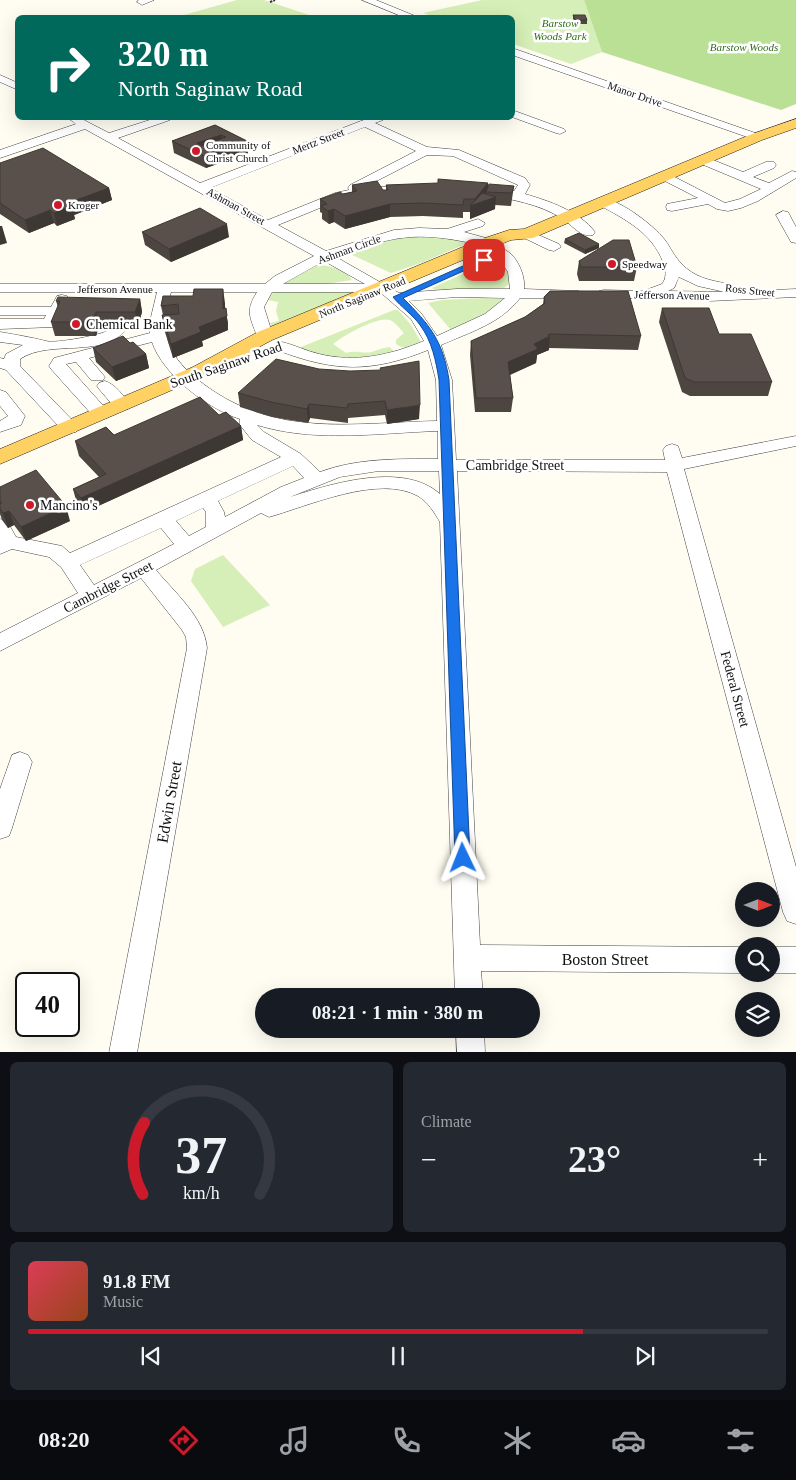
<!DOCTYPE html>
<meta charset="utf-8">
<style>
:root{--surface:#171b24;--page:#242831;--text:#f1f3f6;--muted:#9ea1a6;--line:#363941;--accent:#cd1a2b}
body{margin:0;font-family:"Times New Roman",serif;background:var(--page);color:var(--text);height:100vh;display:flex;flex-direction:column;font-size:19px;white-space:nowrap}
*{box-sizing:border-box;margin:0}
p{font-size:16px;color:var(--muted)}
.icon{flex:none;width:28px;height:28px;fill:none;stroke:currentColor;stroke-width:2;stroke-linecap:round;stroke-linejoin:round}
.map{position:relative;height:1052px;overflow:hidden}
.sheet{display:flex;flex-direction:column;gap:10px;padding:10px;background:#0d0f14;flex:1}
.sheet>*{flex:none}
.top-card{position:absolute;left:15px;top:15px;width:500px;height:105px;border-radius:8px;box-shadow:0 5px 20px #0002;background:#00695c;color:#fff;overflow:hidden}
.needle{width:32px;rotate:90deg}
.buttons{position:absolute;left:735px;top:882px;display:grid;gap:10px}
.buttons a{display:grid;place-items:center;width:45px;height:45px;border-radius:50%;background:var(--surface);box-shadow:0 5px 20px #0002;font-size:25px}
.speed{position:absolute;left:15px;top:972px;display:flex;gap:10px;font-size:25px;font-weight:700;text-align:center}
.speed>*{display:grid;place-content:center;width:65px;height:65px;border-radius:50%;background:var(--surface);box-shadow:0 5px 20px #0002;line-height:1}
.speed .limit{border:2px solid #111;border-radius:8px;background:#fff;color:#111}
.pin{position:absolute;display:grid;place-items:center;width:42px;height:42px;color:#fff;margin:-21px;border-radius:10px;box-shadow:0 2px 8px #0006}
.me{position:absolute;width:55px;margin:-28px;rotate:358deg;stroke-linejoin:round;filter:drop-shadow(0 0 4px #0008)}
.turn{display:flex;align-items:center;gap:18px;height:105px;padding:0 20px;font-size:22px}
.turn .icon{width:65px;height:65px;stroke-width:2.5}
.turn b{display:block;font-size:35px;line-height:42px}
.big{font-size:38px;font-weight:700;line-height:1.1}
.sheet .widget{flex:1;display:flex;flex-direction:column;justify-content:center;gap:8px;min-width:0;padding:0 18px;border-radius:8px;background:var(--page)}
.sheet .dial{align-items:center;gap:0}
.dial svg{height:130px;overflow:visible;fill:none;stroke:var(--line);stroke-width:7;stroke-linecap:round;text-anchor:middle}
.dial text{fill:var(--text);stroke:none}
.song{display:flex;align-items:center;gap:15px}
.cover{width:60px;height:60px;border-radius:8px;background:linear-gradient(135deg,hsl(350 70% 55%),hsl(20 70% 35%))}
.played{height:5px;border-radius:2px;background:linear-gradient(90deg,var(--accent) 75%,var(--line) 75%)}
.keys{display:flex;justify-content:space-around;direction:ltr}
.heat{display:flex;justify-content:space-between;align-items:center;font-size:28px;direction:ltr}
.sheet .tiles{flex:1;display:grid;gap:10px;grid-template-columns:1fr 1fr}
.widget:last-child{grid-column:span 2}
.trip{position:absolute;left:255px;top:988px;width:285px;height:50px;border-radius:25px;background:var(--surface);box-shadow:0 5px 20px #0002;font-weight:700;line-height:50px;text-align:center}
.tabs{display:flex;height:80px;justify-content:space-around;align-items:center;background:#090b0e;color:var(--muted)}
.tabs .icon{width:35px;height:35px}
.tabs .selected{color:var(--accent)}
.tabs b{font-size:22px;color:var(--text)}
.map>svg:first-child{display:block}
.green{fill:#d6eeb7}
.forest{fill:#bae095}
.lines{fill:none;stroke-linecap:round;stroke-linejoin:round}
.minor-casing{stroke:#424242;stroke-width:1}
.major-casing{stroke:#202020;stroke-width:1}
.path{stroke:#313131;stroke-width:2;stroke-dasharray:2.5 1;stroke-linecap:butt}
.minor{fill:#fff;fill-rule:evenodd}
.major{fill:#ffd162;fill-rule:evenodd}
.wall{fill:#4d4540}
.shaded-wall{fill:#3e3834}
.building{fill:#59504b;stroke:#3e3834;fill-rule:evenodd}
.route{fill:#1a73e8;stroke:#114b97}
.poi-dot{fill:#cd1a2b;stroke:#fff;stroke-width:2}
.labels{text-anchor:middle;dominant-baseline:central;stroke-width:5;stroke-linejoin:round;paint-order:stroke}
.far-park-label{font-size:11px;font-style:italic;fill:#2f6e19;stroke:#fff}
.far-street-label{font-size:11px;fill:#0f0f0f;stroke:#fff}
.far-poi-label{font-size:11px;fill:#0f0f0f;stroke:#fff;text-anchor:start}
.poi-label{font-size:14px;fill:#0f0f0f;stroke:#fff;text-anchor:start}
.street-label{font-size:14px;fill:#0f0f0f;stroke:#fff}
.near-street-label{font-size:16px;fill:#0f0f0f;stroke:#fff}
</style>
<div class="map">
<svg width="796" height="1053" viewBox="0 0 796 1053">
<rect width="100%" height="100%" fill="#fffcf2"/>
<path class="green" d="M237 0H264L315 17H177Z
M482 0H584L602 52 571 64 513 44 512 18H436L423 13Z
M418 234 470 242 421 263 391 273 346 252 366 244Z
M498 258H501L510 270 511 283 504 288 435 290 432 288Z
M314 265C326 264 346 269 352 280L326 284 282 285 280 282Z
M283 290H354L357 292 272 328 270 323 279 321 276 311 278 302 267 300 274 292Z
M483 298 502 299 503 301 488 312 451 330 428 303 442 300Z
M394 310H398L411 325 421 342C411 347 406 351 396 344V340L404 333C400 329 395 322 390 320 377 316 343 336 333 344L346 353C357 350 363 354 372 352 378 350 382 348 389 347L393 350 392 354C358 359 334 359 301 349V347Z
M223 555 270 605 223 627 191 581 195 569Z"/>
<path class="forest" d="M584 0H796V104L781 110 602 52Z"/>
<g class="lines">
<g class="minor-casing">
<path id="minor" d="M139 0H154L142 5 137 2Z
M362 0H376L420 18H406Z
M512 48 761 135 763 137 757 140 753 139 512 55Z
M0 75 18 83V90L0 82Z
M512 110 564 129 566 131 560 134 556 133 512 117Z
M68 118H80L109 133 156 118H171L170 120 118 138 200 183 361 121 370 118H384L383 120 375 123 427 147 459 150 525 178 530 185 525 194C549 201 579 211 595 232L593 235C581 238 572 225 563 219 538 203 512 200 485 194L483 191 485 188 489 187 514 191 518 185 453 156 427 155 363 188 411 185 415 186 417 189 415 192 369 195 342 199 278 225 326 251 394 230 419 228 447 229 478 219 485 223 483 226 464 232 493 240 495 243 493 246 488 247C423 231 398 233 336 257L399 293 457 289H510L508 272 495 253 502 249C516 252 526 276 524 289L579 291 581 294 579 297 574 298H520C500 324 470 332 441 345L452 380 456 460H665L663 450 666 446 672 444 678 446 682 458 796 436V446L684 469 796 867V924L787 921 783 912 667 472 457 471 480 945 744 947V973L481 971 483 996H455L440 522C434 512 428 502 418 496 379 474 308 506 269 517L261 513 156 570C175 593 204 617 207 648L137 1053H109L187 648 186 637 182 630 141 578 0 651V633L78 593 61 567 49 557 12 549 0 554V519L7 521 16 537 62 546 70 553 281 457 252 440 240 425V419C208 409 163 375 152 342L89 358 105 377 103 380H91L76 362 66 364 107 410 109 414 107 418 101 419 95 418 51 369 49 366 54 358 150 333 151 317 157 292H0V284H265L275 276 314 256 85 129 0 158V150L76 124ZM365 127 416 151 350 185 348 188 349 190 335 193 268 220 210 188ZM324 261 365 284H283ZM171 292H257C245 311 250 317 257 336L260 339H270L273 336 264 307 272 292H380L411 319 424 341C390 355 356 363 319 354 306 351 295 345 282 342L277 344 274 347 277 350C334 372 371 373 428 350L436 380 437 421C349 423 271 439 197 379 164 352 161 332 171 292ZM457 297 505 298 485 314 437 336 421 313 409 301ZM257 425C315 443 378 433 438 431V459C398 459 358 458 320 472L301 454 264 432ZM293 466 304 478 281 487 225 517 224 512 218 501ZM379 471H439L440 494C403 461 331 484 290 497L340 477ZM203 508 206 512V527L189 536 176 521ZM161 528 174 544 94 585 80 565Z
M703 156 743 172 766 162H774L776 165 774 168 753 177 769 183 792 171 796 172V178L758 201 741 208 728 211 717 209 708 204 672 211 667 210 666 207 667 204 698 198 661 179 659 176 661 173 665 172 725 203 740 199 761 189 699 163 697 160Z
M604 198C624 203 652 224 665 240 672 250 676 260 686 268 700 280 716 281 733 285L735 288 731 292 796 289V297L709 301 599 297 597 294 599 291 604 290 643 291 662 284C667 278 666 269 663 262 652 233 625 219 599 205L598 202ZM679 277 698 286 725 292 668 291 674 288Z
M783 211 788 212 796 227V243L791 242 776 215Z
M527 230 559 244 561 247 554 251 549 250 522 237 520 234 522 231Z
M62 295 67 296 69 299 54 327 0 329V319H44L46 315H0V307H51L57 296Z
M121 321 126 323 129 326C105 361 51 338 20 359V366L76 424 78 428 76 432 70 433 64 432 6 370 0 368V358L4 359 6 354 23 345 0 342V332C17 335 30 337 46 341 54 344 104 335 111 329 112 329 115 323 116 323Z
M105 381C115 384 124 396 130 405L128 409H116L99 389 97 386 99 383Z
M0 390 6 392 25 416 21 425 0 432V421L8 416 0 406Z
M20 752 28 755 32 762 12 828 9 836 0 839V789L12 755Z
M771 947H796V973H771Z
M456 1029H484L485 1053H457Z"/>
</g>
<g class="major-casing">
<path id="major" d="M796 119V128L762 140 533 238 511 240 494 247 272 340 224 366 222 371 207 375 0 464V449L193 367 258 332 482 239 509 230 524 229 752 134Z"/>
</g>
<path class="path" d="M270 2 275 0"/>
<use href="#minor" class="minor"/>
<use href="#major" class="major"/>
</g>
<path class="wall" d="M573 15 587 20V24H574L573 18Z
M215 125 247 141 248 153 206 168 174 153 172 141Z
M0 163 109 188 112 200 74 215 75 219 57 226 54 223 29 233 0 214Z
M488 183V187L514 186 512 199 511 206 495 205V209L470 219V212H463V218L423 216 390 217 345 229 334 222 329 224 322 219V213L320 212V199L352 192V185L383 190H386V185Z
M142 232 229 237 171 262 145 245Z
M565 239 599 248 585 254 564 243Z
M579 261 637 267 634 281H579L577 274Z
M163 296 225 303V309L228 322V330L202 341 203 346 173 358 164 329 162 315H163L161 306Z
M544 297 641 336 638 350 549 348V350L537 355 536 363 510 375 513 398 511 412H475L470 355 471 341 525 317 543 304Z
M140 299 142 312 138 326H99L96 336H55L51 322 58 307 56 301Z
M662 308 719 334 772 382 768 396H690L682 392 659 322Z
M130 343 146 354 149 368 116 381 96 362 93 348Z
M350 371 419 419 387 424 385 415 348 418V423L310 418 308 423 272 417 240 407 238 393Z
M241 426 243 440 85 512 77 504 73 489 99 477 79 456 75 441 114 435Z
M0 487 70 521 26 541 14 525 8 528 2 520 0 514Z"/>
<path class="shaded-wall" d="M221 135 223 147 202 155 197 143Z
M247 141 248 153 206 168 204 156Z
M488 183V192H486V197H496L495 209 470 219V206L474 204 475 199Z
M109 188 112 200 74 215 75 219 57 226 54 213 68 203Z
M390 204V217L345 229V216Z
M334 209V222L329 224 328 211Z
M50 210 54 223 29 233 25 220Z
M227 224 229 237 171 262 169 249Z
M0 226H2L7 243 0 245Z
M599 244V248L585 254V250Z
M223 289 225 303V317L226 308 228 330 202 341 203 346 173 358 171 344 199 327 223 309Z
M140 299 142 312 138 326 135 312Z
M96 312 99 326 96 336 92 322Z
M550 334 549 350 537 355 536 363 507 376 508 362 534 344Z
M146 354 149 368 116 381 112 367Z
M309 404 310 418 308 423 307 409Z
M420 405 419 419 387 424V410Z
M241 426 243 440 85 512 81 498Z
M66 506 70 521 26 541 21 527Z
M9 511 14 525 8 528 3 513Z"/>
<path class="building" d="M573 15H585L587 20H575Z
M215 125 247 141 204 156 172 141ZM221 135 226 137 202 146 197 143Z
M43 148 109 188 68 203 72 206 54 213 50 210 25 220 0 203V163Z
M438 179 488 183 475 199H464L463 205 424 203 390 204 345 216 334 209 328 211 321 206 327 204 320 199 340 192 343 194 357 191 352 185 377 181 383 190H388L386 185 438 183Z
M489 184 514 186 512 193 486 192Z
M482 193 496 197 470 206Z
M200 208 227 224 169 249 142 232Z
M579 233 599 244 585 250 565 239Z
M613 240H629L637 267H581L579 261Z
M194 289H223V309L226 308 227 316 199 327 201 332 171 344 162 315 179 314 178 304 161 306 163 296H193Z
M550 291H628L641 336 550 334 548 335 550 336 534 344 538 349 508 362 513 398H476L471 341 525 317 545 303 544 297Z
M58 297 140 299 135 312H96L92 322H51L60 301H56Z
M662 308H709L719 334H751L772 382H694L685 378Z
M123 336 130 343 133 342 146 354 112 367 93 348Z
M276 359 319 369 350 371 381 370 380 368 419 361 420 405 387 410 385 401 348 404 347 408 309 404 307 409 271 402 238 393Z
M200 397 219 415 226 412 241 426 81 498 73 489 106 474 75 441 106 427 114 435Z
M36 470 66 506 21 527 9 511 3 513 0 509V504L2 503 0 501V487Z"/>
<path class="route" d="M481 258 488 260 403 298C430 325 443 341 449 380L470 858 468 863 463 865 457 863 455 858 439 380C436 361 432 341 420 325 413 315 401 307 393 297Z"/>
<g class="poi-dot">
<circle cx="196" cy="151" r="5"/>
<circle cx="58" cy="205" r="5"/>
<circle cx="612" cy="264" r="5"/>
<circle cx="76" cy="324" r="5"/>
<circle cx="30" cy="505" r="5"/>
</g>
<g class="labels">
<g class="far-park-label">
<text x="560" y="23">Barstow<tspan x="560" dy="13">Woods Park</tspan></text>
<text x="744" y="47">Barstow Woods</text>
</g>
<g class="far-street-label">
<text transform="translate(635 94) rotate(19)">Manor Drive</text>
<text transform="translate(318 141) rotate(-21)">Mertz Street</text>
<text transform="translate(236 206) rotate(29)">Ashman Street</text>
<text transform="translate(349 249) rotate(-20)">Ashman Circle</text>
<text x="115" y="289">Jefferson Avenue</text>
<text transform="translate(750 290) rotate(6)">Ross Street</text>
<text transform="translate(672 295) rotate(1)">Jefferson Avenue</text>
<text transform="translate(362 297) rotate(-22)">North Saginaw Road</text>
</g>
<g class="far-poi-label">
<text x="206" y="145">Community of<tspan x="206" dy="13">Christ Church</tspan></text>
<text x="68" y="205">Kroger</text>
<text x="622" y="264">Speedway</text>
</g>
<g class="poi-label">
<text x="86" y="324">Chemical Bank</text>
<text x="40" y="505">Mancino's</text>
</g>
<g class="street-label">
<text transform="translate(226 365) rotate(-19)">South Saginaw Road</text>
<text x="515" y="465">Cambridge Street</text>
<text transform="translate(108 587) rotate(-27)">Cambridge Street</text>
<text transform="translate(735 689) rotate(75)">Federal Street</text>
</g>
<g class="near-street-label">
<text transform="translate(169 802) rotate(-80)">Edwin Street</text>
<text x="605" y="959">Boston Street</text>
</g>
</g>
</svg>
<div class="buttons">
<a><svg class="needle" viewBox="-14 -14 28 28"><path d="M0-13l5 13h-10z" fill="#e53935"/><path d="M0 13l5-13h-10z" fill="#9ea1a6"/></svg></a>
<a><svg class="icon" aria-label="search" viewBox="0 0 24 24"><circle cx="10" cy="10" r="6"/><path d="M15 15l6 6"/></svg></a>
<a><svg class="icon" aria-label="layers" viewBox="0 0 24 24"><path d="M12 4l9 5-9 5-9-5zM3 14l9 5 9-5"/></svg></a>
</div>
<div class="speed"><div class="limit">40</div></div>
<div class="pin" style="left:484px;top:260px;background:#d93025"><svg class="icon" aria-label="arrive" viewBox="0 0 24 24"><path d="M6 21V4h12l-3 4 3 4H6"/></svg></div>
<svg class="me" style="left:463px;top:858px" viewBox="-20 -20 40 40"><path d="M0-17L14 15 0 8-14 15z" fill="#1a73e8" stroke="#fff" stroke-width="4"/></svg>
<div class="trip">08:21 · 1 min · 380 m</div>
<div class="top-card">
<div class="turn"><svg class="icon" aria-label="right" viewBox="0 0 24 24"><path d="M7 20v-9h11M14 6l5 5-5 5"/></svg><div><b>320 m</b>North Saginaw Road</div></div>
</div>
</div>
<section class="sheet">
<div class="tiles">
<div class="widget dial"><svg viewBox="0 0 100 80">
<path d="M14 69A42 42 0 1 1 86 69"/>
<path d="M14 69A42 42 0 0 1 15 25" stroke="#cd1a2b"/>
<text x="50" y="56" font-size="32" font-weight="700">37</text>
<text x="50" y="72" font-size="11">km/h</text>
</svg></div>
<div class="widget"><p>Climate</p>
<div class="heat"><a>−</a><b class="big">23°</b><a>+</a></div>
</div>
<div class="widget">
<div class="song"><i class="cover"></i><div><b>91.8 FM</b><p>Music</p></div></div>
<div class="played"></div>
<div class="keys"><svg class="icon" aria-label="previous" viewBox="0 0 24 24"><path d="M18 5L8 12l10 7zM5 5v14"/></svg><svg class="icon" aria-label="pause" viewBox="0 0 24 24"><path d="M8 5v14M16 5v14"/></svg><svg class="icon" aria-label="next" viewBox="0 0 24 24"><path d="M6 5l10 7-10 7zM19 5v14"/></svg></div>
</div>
</div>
</section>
<nav class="tabs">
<b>08:20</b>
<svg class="icon selected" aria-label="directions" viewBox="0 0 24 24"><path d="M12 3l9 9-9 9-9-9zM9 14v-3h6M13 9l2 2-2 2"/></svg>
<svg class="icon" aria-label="music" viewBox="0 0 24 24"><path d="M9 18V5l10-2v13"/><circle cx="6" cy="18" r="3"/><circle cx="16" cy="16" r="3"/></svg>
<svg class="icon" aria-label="phone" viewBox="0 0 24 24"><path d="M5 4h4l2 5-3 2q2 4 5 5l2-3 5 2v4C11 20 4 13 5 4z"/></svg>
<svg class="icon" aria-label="climate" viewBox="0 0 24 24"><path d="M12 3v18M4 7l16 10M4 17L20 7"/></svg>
<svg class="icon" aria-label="car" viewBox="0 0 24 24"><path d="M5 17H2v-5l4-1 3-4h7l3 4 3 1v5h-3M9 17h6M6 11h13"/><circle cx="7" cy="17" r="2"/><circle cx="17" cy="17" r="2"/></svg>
<svg class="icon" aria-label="filters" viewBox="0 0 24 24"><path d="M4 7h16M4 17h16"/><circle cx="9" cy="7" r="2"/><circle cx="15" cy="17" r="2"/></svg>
</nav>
